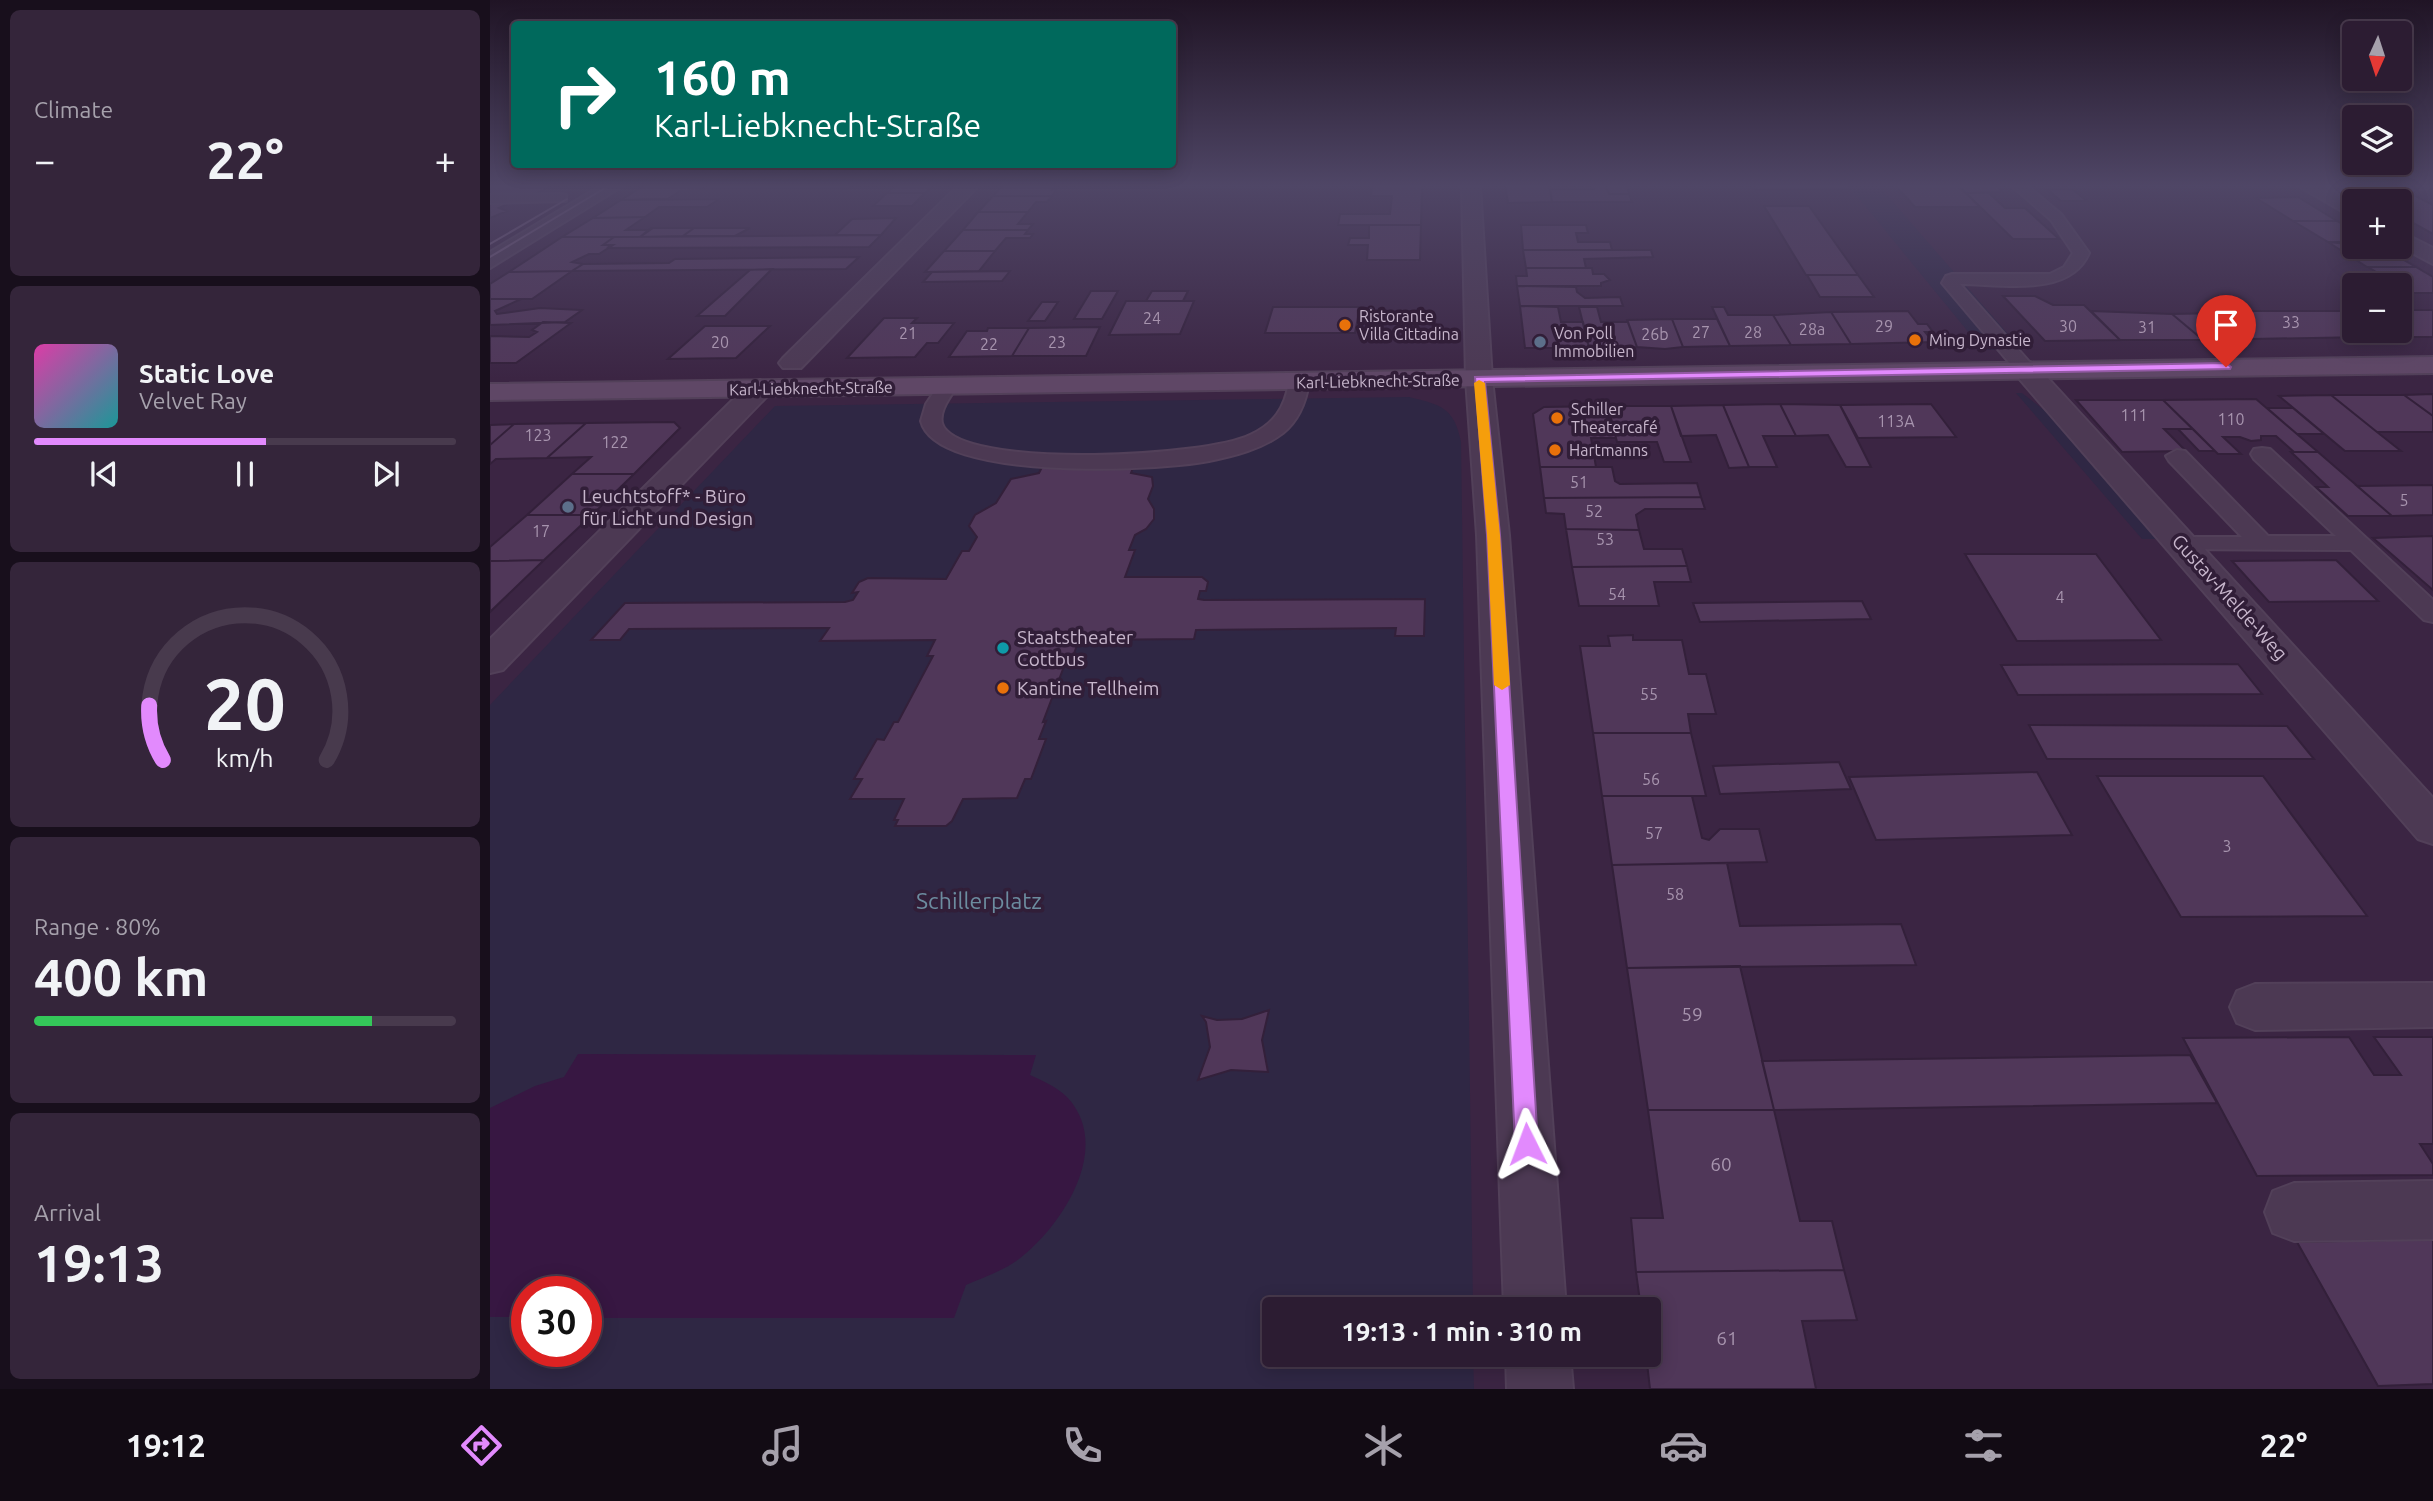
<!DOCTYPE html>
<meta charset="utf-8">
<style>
:root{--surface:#2c1c32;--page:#34253a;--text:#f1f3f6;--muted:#a6a1ac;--line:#483a4d;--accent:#e28afd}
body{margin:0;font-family:Ubuntu,sans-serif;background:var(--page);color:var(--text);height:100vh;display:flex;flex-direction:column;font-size:26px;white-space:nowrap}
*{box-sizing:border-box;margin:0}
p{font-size:23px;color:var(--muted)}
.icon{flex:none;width:38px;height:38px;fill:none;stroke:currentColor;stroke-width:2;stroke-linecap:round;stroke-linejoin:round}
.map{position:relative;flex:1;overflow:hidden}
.details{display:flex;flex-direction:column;gap:10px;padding:10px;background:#180f1c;width:490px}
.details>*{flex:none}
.guide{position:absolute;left:21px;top:21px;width:665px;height:147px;border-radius:7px;box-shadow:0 4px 18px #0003,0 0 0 2px var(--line);background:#00695c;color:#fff;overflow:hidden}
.needle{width:46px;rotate:183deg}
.tools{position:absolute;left:1852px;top:21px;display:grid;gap:14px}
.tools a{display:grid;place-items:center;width:70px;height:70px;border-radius:7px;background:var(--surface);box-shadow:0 4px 18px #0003,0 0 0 2px var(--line);font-size:35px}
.speed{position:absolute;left:21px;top:1276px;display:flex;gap:14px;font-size:35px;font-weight:700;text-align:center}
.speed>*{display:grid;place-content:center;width:91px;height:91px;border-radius:50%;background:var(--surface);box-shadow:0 4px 18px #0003,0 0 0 2px var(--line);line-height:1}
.speed .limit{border:10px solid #d22;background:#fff;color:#111}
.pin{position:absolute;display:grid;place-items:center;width:60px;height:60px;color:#fff;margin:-72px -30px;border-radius:50% 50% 50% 0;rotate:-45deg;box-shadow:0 0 7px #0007}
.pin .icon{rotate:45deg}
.me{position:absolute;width:77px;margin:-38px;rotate:357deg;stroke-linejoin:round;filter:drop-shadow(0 0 5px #0008)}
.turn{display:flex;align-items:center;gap:24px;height:147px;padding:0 28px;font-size:32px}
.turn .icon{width:91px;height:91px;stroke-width:2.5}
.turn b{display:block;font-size:49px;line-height:60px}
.big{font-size:52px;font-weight:700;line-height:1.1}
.details .tile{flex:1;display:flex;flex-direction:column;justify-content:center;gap:10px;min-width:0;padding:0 24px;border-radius:10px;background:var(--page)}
.details .dial{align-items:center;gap:0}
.dial svg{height:182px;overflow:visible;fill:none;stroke:var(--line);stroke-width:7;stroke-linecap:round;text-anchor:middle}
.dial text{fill:var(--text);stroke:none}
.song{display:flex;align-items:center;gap:21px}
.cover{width:84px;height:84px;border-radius:10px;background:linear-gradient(135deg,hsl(320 70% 55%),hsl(180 70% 35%))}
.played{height:7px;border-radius:4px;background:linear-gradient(90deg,var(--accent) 55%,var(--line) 55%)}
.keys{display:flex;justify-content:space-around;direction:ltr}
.heat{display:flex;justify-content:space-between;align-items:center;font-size:38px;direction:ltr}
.charge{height:10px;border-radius:5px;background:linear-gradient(90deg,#34c759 80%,var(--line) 0)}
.trip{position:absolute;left:772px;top:1297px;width:399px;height:70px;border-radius:7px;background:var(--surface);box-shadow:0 4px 18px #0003,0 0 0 2px var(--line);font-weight:700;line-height:70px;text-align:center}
.tabs{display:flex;height:112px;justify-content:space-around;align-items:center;background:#120b14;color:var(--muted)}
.tabs .icon{width:49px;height:49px}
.tabs .current{color:var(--accent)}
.tabs b{font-size:32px;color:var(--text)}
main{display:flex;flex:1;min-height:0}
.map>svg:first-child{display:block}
.green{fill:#2f2744;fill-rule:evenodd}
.water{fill:#371742}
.building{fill:#503759;stroke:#33203a;stroke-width:2}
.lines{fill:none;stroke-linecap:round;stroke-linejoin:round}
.service-casing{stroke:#524059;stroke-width:4}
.minor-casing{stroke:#524059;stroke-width:4}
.tertiary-casing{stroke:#524059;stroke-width:4}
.secondary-casing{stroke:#524059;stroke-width:4}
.service{fill:#4c3953;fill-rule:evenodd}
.minor{fill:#4c3953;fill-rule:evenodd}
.tertiary{fill:#4c3953;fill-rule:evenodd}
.secondary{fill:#5f4766;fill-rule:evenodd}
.tram{stroke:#725b7a;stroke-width:2}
.route{fill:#e28afd;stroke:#935aa4;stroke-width:2}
.slow{fill:#f59e0b}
.food-dot{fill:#e8710a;stroke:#311e38;stroke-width:2.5}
.service-dot{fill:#5c6f8a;stroke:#311e38;stroke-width:2.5}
.culture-dot{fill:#0f9aa8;stroke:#311e38;stroke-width:2.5}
.labels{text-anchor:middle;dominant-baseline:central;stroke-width:7;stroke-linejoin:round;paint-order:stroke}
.far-poi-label{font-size:16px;fill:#c7b6cc;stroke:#311e38;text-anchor:start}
.number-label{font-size:16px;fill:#a794ae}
.far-street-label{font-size:16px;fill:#c7b6cc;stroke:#311e38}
.poi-label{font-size:19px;fill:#c7b6cc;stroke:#311e38;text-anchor:start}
.street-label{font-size:19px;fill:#c7b6cc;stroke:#311e38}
.near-number-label{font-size:19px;fill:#a794ae}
.near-park-label{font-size:23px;fill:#6c8c9f;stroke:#311e38}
</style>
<main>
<section class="details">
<div class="tile"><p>Climate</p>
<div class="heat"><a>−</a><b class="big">22°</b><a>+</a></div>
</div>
<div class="tile">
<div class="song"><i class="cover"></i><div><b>Static Love</b><p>Velvet Ray</p></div></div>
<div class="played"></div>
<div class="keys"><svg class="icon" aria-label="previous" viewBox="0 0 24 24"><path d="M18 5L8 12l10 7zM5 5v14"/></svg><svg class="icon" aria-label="pause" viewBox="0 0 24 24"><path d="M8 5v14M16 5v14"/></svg><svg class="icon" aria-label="next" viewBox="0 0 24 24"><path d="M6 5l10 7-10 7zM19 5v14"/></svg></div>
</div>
<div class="tile dial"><svg viewBox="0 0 100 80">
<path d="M14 69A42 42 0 1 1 86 69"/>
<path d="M14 69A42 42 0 0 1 8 45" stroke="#e28afd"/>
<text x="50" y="56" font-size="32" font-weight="700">20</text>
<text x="50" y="72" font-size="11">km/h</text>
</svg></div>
<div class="tile"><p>Range · 80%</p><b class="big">400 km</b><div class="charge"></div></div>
<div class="tile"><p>Arrival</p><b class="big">19:13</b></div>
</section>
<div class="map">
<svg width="1943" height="1389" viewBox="0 0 1943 1389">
<rect width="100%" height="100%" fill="#3b2543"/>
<path class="green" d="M1358 185H1388L1532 350H1493Z
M1526 393H1532L1576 427 1674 539H1652Z
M919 397C951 405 964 407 971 442L983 1309H784V1354L983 1355 984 1389H0V705L285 406ZM37 1292H96V1351H37Z"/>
<path class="water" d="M88 1054 546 1055 540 1075C553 1081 567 1087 577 1097 624 1147 572 1226 529 1259 513 1271 494 1277 476 1285L464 1318H96V1292H37V1317H0V1108L45 1086 74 1077Z"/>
<path class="building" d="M0 185H62L44 195 0 196Z
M155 185H218L210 190 190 191 178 199 131 200Z
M218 185H362L357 189 210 190Z
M407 185H444L435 193H397Z
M513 185H565L561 190 567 189 562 196H503Z
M807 185H943L932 186 931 225H848L850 214H900L902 196H881L882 187Z
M1015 185H1059L1062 202 1018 203Z
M1103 185H1115L1119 194H1139L1142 202H1062L1060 189H1104Z
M1115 185H1137L1139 194H1119Z
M1263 185H1358L1360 189 1266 190Z
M1405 185H1467L1490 207H1425Z
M1467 185H1507L1512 192 1476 193Z
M1557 189H1582L1597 201H1571Z
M397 193H435L422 206H383Z
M1476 193H1499L1515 208H1535L1569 239H1523Z
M1920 193 1943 205V234L1909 215V201H1884L1870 194Z
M503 196H562L557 202H546L538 212H488Z
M1808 197 1847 221H1803L1766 198Z
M229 199 217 207H169L155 217 103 218 131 200Z
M0 202H22L9 208 17 211 0 218Z
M1274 206H1319L1368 275H1316Z
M488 212H538L528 224H543L538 230H473Z
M155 217 136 230H160L150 237H72L103 218Z
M406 218 391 235H345L362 219Z
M1803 221H1847L1864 231V242H1838Z
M879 225H931L930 260H877L878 245H858L860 238H879Z
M1031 225H1096L1098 233H1086L1088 242H1120L1122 250H1033Z
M161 228H204L193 236 150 237Z
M204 228H260L245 236H193Z
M473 230H538L535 234H543L540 238H516L505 251H454Z
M391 235 379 247 117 248 123 245H113L124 237Z
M72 237H124L113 245H123L109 254H99L82 262 93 264 82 271 19 272Z
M1838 242 1891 247 1926 267H1877Z
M1033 250H1161L1163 257 1094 259 1096 268H1036Z
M454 251H505L489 271 435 272Z
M369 257 356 269 82 271 93 264 179 263 185 259Z
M1878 267H1926L1943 277V293H1921Z
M1036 268H1102L1103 274H1114L1120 280 1111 283V286H1027L1026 276H1037Z
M282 269 235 316H207L260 270Z
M82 271 42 299H0V284L19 272Z
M520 271 512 281 433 282 442 272Z
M1317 275H1368L1384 297H1330Z
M1027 286 1086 287 1087 292 1095 298 1130 297 1133 306H1030Z
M601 291H628L612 319H584Z
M662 291H698L693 301H656Z
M1513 296H1545L1563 305H1594L1630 340 1555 341Z
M0 299H31L5 311 7 314 50 308 92 310 75 322 0 325Z
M636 301H704L690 334 619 335Z
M552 302H568L555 321H538Z
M1030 306 1068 307 1071 322H1093L1099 348H1035Z
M783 307H870L865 333H775Z
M1089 307H1107L1111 322H1138L1147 347 1099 348Z
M1222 307H1234L1238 315H1283L1301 345 1240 346Z
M1909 310H1943V337H1909L1917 342 1885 343 1876 337 1761 339 1725 311H1864V331H1909Z
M1418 311 1428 324H1437L1443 332H1435L1443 342 1361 344 1341 312Z
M1601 311 1682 314 1713 340H1630Z
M1341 312 1361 344 1301 345 1283 315Z
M1728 313 1761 339 1713 340 1682 314Z
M394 318H427L422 323H464L448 343H437L425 357 357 358Z
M1182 319H1227L1240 346 1193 347Z
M1182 319 1193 347 1175 349 1147 347 1137 320Z
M53 322 81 323 26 363H0V336L39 337 47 332 42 330Z
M215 326H280L246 358 178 359Z
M610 327 596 356H522L539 328Z
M498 328H539L522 356 459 357 477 331H497Z
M1943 394V416L1914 395Z
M1841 395H1914L1943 416V432H1887Z
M1841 395 1887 432 1911 451H1855L1789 396Z
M1766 399 1828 452H1804L1786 436H1771V440L1761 441 1750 437H1733L1751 454H1728L1673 400Z
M1586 400H1673L1703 429H1674L1696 451 1632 452Z
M1290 404 1306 436H1273L1287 467H1259L1233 405Z
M1290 404 1350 405 1381 467H1356L1338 435 1306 436Z
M1441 404 1466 437 1368 438 1350 405Z
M1233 405 1259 467 1239 468 1226 435 1191 436 1181 406Z
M1118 406H1181L1201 462H1174L1167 442H1127Z
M1118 406 1126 438H1101L1106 467H1050L1043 414 1054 407Z
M1777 408H1803L1834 434H1807Z
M184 422 190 428 144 474H82L101 457 57 458 96 423Z
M96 423 57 458 6 459 0 464V445L24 424Z
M24 424 0 445V425Z
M1688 429H1703L1725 451H1709Z
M1801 452H1828L1902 516H1858L1826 487H1838Z
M553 465H644L641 473 662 477 663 486 658 499 664 509V519L656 529 645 535 639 550H645L635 577H712L718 582 716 591H710L708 599 714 600 935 599 934 636H905L906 628 706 630 704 639 589 640 583 656H578L553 722 556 721 549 739H556L541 779H535L527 798 473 799 462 821 456 826H405L408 820H404L414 799H360L372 779H364L387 739 394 740 404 722H408L443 656H437L445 640 330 641 339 628 139 629 130 640H101L135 603 355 602 363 600 368 592 362 593 369 582 378 578 456 579 472 551H479L487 537 479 526 485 515 506 503 521 479 549 473Z
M1050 467H1122L1125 481 1130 484 1207 483 1211 497 1054 498Z
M82 474H144L102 515H37Z
M1943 485V515L1902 516 1867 486Z
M1211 497 1215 509H1155L1146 515 1149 530 1076 529 1074 514 1056 513 1054 498Z
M37 515H102L54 560 0 561V547Z
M1076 529 1149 530 1154 549H1192L1197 566 1082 567Z
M1943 536V590L1883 538Z
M1475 554H1606L1671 640 1527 641Z
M54 560 0 612V561Z
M1846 560 1888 601 1779 602 1742 561Z
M1197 566 1201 582H1164L1169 606H1089L1082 567Z
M1372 601 1381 619 1210 622 1203 603Z
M1143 635V640H1192L1199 674H1216L1226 714H1198L1201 733H1103L1090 646H1120L1118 636Z
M1748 664 1772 694 1528 695 1511 665Z
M1539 725 1797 726 1824 759H1557Z
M1103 733H1201L1216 796H1112Z
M1349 762 1361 789 1230 794 1223 766Z
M1547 772 1582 835 1386 840 1359 777Z
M1607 776H1773L1877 916 1691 917Z
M1112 796H1202L1212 838 1219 840 1230 829H1269L1277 862 1122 865Z
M1237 863 1250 926 1411 924 1426 965 1137 968 1122 865Z
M1250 966 1284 1110H1158L1137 968Z
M779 1010 772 1040 778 1072 741 1070 708 1080 720 1047 716 1022 712 1016 727 1020 752 1019Z
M1859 1037 1884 1075H1911L1884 1037H1943V1144H1930L1943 1164V1175L1767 1176 1693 1038Z
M1700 1055 1727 1103 1284 1110 1272 1061Z
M1158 1110H1284L1310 1221H1342L1354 1270 1146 1272 1141 1218H1173Z
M1943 1239V1384L1888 1386 1807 1242Z
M1354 1270 1367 1320 1312 1321 1326 1389H1160L1156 1354H1158V1309H1151L1146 1272Z"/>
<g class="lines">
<g class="service-casing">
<path id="service" d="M1521 185H1536L1571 214 1599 253C1580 298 1511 284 1470 284L1542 365 1544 369 1542 373H1528L1452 283 1456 276 1462 274H1560L1574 267 1583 253 1561 220Z
M1812 185H1943L1936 189 1818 190Z
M71 194 76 195V201L0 203V195Z
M809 376 819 382C816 402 809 420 793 433 772 449 744 456 719 461 668 471 446 482 431 421L436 404 450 383 457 381 467 387C459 398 444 418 456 430 491 468 714 457 760 435 784 424 795 408 799 382Z
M1772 448 1780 449 1943 600V622L1934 620 1861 550 1684 549 1680 544 1684 539 1692 537H1752L1679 461 1676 456 1687 450 1695 451 1778 536H1846L1764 459 1761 454 1764 449Z"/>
</g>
<g class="minor-casing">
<path id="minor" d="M469 185H489L311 368H293L289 363 293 358Z
M972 185H990L1002 379 1019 535 1076 1309H1014L987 535 976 379Z
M1807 185H1830L1864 204V218Z
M1909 231 1943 248V264L1909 246Z
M1535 361 1544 363 1943 798V844L1928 839 1526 375 1522 369 1526 363Z
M270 380 279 382 283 388 279 394 13 670 0 673V639L261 382Z
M1943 983V1027L1765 1030 1747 1023 1740 1007 1747 991 1765 984Z
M1943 1181V1239L1804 1241 1783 1233 1775 1212 1783 1191 1804 1183Z
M1016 1354H1080L1083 1389H1017Z"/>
</g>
<g class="tertiary-casing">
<path id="tertiary" d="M112 185H134L0 268V252Z"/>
</g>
<g class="secondary-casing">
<path id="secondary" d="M1943 357V373L0 400V384Z"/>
</g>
<use href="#service" class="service"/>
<use href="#minor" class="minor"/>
<use href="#tertiary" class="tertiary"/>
<use href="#secondary" class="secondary"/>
<path class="tram" d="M0 244 77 199
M0 257 120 185"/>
</g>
<linearGradient id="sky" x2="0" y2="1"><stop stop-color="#201425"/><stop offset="0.49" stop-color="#4f4666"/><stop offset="1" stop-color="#4f4666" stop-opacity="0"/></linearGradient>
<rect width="1943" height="379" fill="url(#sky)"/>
<path class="route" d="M1736 363 1741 367 1740 369 995 382 1010 535 1048 1144 1045 1152 1037 1156 1029 1152 1025 1144 997 535 985 377Z"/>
<path class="slow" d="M989 380 995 383 1010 535 1020 685 1012 690 1004 685 997 535 984 383Z"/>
<g class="food-dot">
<circle cx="855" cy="325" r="7"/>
<circle cx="1425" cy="340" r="7"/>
<circle cx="1067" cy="418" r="7"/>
<circle cx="1065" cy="450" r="7"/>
<circle cx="513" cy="688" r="7"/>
</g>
<g class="service-dot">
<circle cx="1050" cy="342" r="7"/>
<circle cx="78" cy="507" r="7"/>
</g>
<circle class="culture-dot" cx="513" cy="648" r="7"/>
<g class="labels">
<g class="far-poi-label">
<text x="869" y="316">Ristorante<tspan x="869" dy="18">Villa Cittadina</tspan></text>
<text x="1064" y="333">Von Poll<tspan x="1064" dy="18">Immobilien</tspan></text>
<text x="1439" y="340">Ming Dynastie</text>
<text x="1081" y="409">Schiller<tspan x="1081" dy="18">Theatercafé</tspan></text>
<text x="1079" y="450">Hartmanns</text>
</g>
<g class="number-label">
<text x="662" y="318">24</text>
<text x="1801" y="322">33</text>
<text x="1394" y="326">29</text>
<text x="1578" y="326">30</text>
<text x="1657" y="327">31</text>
<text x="1322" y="329">28a</text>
<text x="1211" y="332">27</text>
<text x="1263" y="332">28</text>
<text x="418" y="333">21</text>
<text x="1165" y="334">26b</text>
<text x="230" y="342">20</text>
<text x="567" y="342">23</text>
<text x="499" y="344">22</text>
<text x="1644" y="415">111</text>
<text x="1741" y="419">110</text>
<text x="1406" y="421">113A</text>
<text x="48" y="435">123</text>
<text x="125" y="442">122</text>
<text x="1089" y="482">51</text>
<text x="1914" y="500">5</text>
<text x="1104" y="511">52</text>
<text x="51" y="531">17</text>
<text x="1115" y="539">53</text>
<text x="1127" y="594">54</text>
<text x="1570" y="597">4</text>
<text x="1159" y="694">55</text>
<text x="1161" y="779">56</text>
<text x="1164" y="833">57</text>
<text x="1737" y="846">3</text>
<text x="1185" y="894">58</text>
</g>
<g class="far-street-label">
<text transform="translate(888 381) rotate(-1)">Karl-Liebknecht-Straße</text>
<text transform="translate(321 388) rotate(-1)">Karl-Liebknecht-Straße</text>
</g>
<g class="poi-label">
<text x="92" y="496">Leuchtstoff* - Büro<tspan x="92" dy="22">für Licht und Design</tspan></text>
<text x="527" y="637">Staatstheater<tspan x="527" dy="22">Cottbus</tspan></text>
<text x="527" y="688">Kantine Tellheim</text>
</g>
<g class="street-label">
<text transform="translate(1740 597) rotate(48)">Gustav-Melde-Weg</text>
</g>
<g class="near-number-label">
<text x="1202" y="1014">59</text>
<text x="1231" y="1164">60</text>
<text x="1237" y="1338">61</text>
</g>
<g class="near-park-label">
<text x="489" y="900">Schillerplatz</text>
</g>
</g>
</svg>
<div class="tools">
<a><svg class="needle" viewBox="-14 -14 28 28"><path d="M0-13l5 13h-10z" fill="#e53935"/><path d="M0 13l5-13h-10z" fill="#a6a1ac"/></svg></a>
<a><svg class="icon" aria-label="layers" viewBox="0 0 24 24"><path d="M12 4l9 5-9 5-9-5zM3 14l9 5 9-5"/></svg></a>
<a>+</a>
<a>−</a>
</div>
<div class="speed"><div class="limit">30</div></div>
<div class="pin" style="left:1736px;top:367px;background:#d93025"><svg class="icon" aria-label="arrive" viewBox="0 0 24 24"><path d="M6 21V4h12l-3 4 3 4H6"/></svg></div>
<svg class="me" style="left:1037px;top:1144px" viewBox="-20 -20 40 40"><path d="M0-17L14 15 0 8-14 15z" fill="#e28afd" stroke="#fff" stroke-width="4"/></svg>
<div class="trip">19:13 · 1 min · 310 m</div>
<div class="guide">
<div class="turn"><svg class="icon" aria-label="right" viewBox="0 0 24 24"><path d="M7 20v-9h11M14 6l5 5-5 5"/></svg><div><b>160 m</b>Karl-Liebknecht-Straße</div></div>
</div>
</div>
</main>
<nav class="tabs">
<b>19:12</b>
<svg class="icon current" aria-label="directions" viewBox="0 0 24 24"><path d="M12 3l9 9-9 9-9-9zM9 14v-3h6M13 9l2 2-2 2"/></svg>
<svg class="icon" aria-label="music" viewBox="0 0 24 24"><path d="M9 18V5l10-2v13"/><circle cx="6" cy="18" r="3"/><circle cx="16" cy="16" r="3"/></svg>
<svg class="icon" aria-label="phone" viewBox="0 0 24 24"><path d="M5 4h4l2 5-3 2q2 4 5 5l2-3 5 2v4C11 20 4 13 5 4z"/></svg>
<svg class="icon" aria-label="climate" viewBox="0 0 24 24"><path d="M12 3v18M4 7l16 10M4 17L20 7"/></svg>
<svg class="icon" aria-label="car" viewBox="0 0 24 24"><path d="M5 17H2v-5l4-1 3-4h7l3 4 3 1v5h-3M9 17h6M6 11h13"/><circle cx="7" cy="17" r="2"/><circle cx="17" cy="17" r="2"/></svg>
<svg class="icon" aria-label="filters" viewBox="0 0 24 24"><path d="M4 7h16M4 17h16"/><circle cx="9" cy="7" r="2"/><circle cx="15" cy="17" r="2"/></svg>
<b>22°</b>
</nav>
